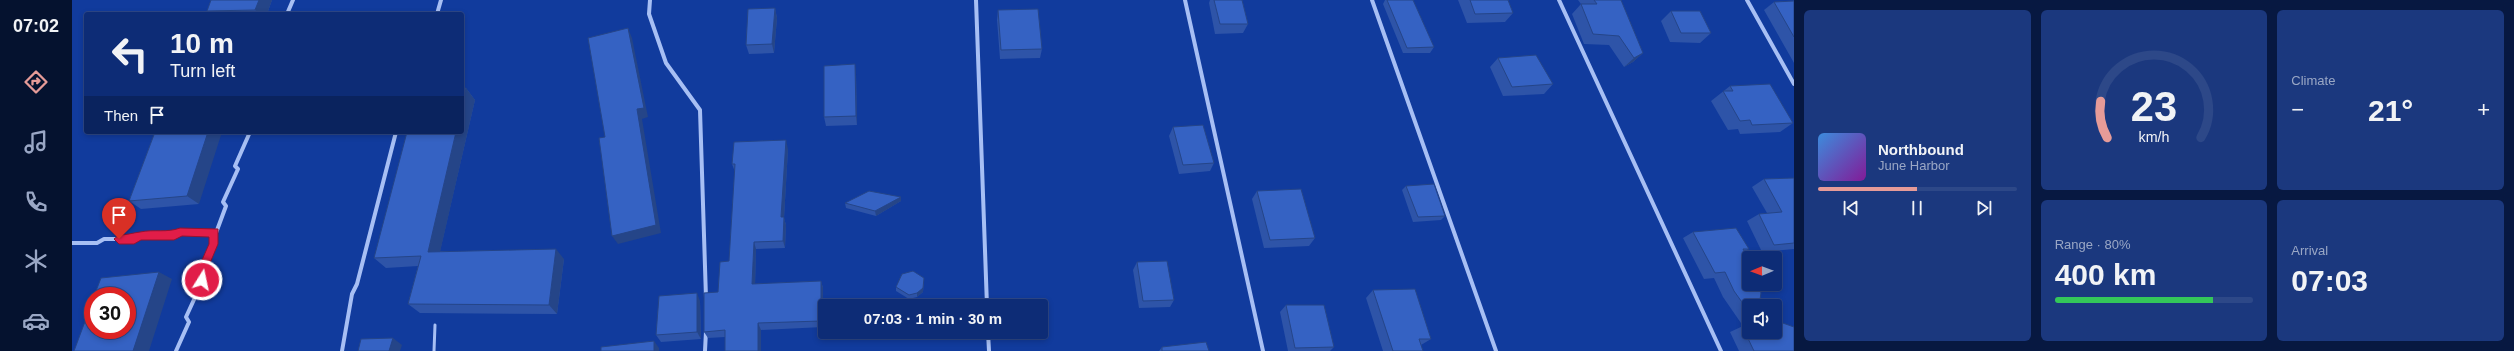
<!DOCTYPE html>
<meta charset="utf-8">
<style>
:root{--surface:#0d2c76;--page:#1b387e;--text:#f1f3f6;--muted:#9aa7c5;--line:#2d4888;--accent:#e69b98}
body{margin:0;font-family:Arial,sans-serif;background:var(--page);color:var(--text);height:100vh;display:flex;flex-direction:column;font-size:15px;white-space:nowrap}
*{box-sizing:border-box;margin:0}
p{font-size:13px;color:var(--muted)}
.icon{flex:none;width:22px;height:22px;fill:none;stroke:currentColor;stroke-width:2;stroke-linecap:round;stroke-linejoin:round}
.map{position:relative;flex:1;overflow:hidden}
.details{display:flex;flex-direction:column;gap:10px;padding:10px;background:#071841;width:720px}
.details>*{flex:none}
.guide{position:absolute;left:12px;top:12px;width:380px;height:122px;border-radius:4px;box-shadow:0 2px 6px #0003,0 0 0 1px var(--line);background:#0d2c76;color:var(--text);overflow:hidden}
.needle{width:26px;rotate:269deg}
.controls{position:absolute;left:1670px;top:251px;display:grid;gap:8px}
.controls a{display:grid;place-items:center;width:40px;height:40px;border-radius:4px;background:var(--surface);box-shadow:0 2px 6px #0003,0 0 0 1px var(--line);font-size:20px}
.speed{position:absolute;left:12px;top:287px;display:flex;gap:8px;font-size:20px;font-weight:700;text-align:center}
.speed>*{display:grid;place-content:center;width:52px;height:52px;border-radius:50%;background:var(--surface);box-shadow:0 2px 6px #0003,0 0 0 1px var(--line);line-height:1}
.speed .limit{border:6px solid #d22;background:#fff;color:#111}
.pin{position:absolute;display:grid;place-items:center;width:34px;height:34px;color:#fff;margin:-41px -17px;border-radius:50% 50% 50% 0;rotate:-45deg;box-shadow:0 0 4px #0007}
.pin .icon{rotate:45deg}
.me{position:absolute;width:44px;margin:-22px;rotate:10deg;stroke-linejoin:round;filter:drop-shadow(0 0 3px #0008)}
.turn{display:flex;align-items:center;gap:14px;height:84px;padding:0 20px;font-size:18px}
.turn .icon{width:52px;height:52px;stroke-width:2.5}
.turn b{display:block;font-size:28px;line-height:34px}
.then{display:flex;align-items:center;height:38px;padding:0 20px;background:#0003;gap:8px;font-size:15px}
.big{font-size:30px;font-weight:800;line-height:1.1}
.details .card{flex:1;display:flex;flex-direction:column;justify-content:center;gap:6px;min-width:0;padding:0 14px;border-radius:6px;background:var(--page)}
.details .dial{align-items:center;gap:0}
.dial svg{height:104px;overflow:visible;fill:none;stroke:var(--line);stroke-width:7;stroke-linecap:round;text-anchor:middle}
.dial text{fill:var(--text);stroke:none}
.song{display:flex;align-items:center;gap:12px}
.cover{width:48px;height:48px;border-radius:6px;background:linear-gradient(135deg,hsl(210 70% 55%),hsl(290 70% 35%))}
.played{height:4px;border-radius:2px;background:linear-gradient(90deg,var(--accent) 50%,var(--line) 50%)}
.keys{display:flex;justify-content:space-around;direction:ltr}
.heat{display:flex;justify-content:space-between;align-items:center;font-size:22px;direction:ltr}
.charge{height:6px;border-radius:3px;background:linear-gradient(90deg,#34c759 80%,var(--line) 0)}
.details .tiles{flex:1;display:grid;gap:10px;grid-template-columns:repeat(3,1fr)}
.card:first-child{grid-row:span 2}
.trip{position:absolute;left:746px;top:299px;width:230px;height:40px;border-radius:4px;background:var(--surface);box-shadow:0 2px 6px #0003,0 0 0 1px var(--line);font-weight:800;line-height:40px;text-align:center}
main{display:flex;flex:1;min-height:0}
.dock{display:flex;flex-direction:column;width:72px;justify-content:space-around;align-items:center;background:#05122f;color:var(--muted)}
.dock .icon{width:28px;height:28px}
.dock .on{color:var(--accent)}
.dock b{font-size:18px;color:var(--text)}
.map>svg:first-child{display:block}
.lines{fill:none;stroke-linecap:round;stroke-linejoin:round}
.lane{stroke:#a7bff4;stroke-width:3}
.street{stroke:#a7bff4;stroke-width:4}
.wall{fill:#2e54a8}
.shaded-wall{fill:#254588}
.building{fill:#3562c3;stroke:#254588}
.route{fill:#e11d48;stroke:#92132f}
</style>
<main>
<nav class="dock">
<b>07:02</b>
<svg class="icon on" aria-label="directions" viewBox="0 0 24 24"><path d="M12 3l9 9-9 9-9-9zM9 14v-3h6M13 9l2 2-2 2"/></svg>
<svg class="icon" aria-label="music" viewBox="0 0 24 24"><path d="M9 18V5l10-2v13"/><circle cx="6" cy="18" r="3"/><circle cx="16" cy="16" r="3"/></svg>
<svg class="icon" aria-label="phone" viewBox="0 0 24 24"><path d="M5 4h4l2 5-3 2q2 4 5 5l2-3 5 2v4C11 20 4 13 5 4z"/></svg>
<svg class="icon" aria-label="climate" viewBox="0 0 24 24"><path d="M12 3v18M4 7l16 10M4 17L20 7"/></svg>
<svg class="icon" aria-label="car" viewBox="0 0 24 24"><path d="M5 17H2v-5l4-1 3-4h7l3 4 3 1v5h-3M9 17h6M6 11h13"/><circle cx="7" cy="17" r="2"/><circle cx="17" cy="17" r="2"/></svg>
</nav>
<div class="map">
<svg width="1722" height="351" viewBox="0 0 1722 351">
<rect width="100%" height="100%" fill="#113b9d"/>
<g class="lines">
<path class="lane" d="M362 351 363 325"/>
<path class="street" d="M578 0 577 14 594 63 628 110 634 298
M904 0 915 306
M1113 0 1191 351
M1300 0 1424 351
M1487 0 1649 351
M1675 0 1722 84
M215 14 221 0
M365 14 369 0
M0 243H25L32 239H62L68 236H102L108 232H142
M916 332 917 351
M104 351 117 322 114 317 131 280 128 276 154 206 151 202 166 169 163 166 178 132
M270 351 280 294 285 284 324 132
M633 351 634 331"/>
</g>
<path class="wall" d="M139 0H200L195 14H138L135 11Z
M1138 0H1170L1176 24 1171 33 1143 34 1137 3Z
M1313 0H1341L1362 47 1358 53H1331L1311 4Z
M1386 0H1436L1441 13 1433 22 1395 23Z
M1506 0H1549L1571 53 1561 62 1552 67 1537 45 1512 44 1500 14 1509 4Z
M1722 1V63L1692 10 1702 2Z
M703 8 705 18 702 53 677 54 674 45Z
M926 10 970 49 968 58 928 59 925 20Z
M1599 11 1639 33 1628 43 1598 42 1589 21Z
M1426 58 1481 84 1472 94 1431 96 1418 67Z
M784 74 785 125 754 126 752 117Z
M1658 86 1721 123 1708 132 1668 134 1666 129 1656 130 1639 101Z
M394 88 403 100 368 251 492 259 485 314 348 313 336 304 346 266 314 268 302 258Z
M1101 127 1142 163 1138 171 1107 174 1097 136Z
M83 132 127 204 69 209 57 201Z
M716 149 712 218 714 225 713 248 684 249 683 284 749 281 751 288V327L689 330 653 337 636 338 632 332 657 261 663 172 660 164Z
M1722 178V249L1690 252 1675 221 1687 214 1695 213 1680 187 1692 179Z
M1334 186 1373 216 1369 220 1341 222 1330 190Z
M1185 191 1243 238 1237 246 1192 248 1180 199Z
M829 201 804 216 774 208 773 203Z
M1621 232 1677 249 1672 251 1677 306V332L1722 351H1667L1658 332 1671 326 1651 297 1642 278 1632 279 1611 238Z
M1065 262 1102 300 1098 307 1067 308 1061 270Z
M852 278 851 292 845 297 837 299 824 291V287Z
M1301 290 1359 339 1349 345 1351 351H1311L1294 298Z
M628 301 629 339 589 342 584 335Z
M1214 305 1262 347 1258 351H1216L1208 312Z
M1090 347 1137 351H1087Z"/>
<path class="shaded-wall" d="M187 0H200L195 14H186L183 10Z
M703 8 705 18 702 53 700 44Z
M556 28 560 38 576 117 570 119 589 233 546 244 540 236 565 109Z
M1571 53 1561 62 1552 67 1562 58Z
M783 64 784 74 785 125 784 116Z
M394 88 403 100 366 261 356 252 384 132H390V105Z
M136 132H150L127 204 115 196Z
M714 140 716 149 712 218 714 225 713 248 711 241 709 217Z
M829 197V201L804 216 803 211Z
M682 242 684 249 683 291 680 284Z
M484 249 492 259 485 314 477 305Z
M87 272 100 279 77 351H61Z
M852 278 851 292 845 297V293Z
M749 281 751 288V327L749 321Z
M625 293 628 301 629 339 625 332Z
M686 323 689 330V351H686Z
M321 338 330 345 328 351H317Z
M582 341 587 348V351H582Z"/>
<path class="building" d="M139 0H187L183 10 135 11Z
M1142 0H1170L1176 24H1148Z
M1315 0H1341L1362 47 1335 48Z
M1398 0H1436L1441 13 1403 14Z
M1522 0H1549L1571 53 1562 58 1547 36 1521 34 1509 4H1525Z
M1722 1V37L1702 2Z
M703 8 700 44 674 45 676 9Z
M966 9 970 49 929 50 926 10Z
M1599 11H1628L1639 33H1609Z
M556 28 572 108 565 109 584 225 540 236 527 138 533 137 516 38Z
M1464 55 1481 84 1440 87 1426 58Z
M783 64 784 116 752 117V66Z
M1698 84 1721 123 1680 125 1678 120 1668 121 1651 91H1661L1658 86Z
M390 88H394L390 105Z
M1131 125 1142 163 1111 165 1101 127Z
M83 132H136L115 196 57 201Z
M335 132H384L356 252 484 249 477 305 336 304 349 256 302 258Z
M714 140 709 217H712L711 241 682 242 680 284 749 281V321L686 323V351H653V330L632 332V293L646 292 648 262 657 261 663 164H660L662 142Z
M1722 178V243L1702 245 1687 214 1710 212 1692 179Z
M1362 184 1373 216 1346 217 1334 186Z
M1229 189 1243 238 1198 240 1185 191Z
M797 191 829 197 803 211 773 203Z
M1664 228 1677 249H1671L1677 260V284H1687L1689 293 1687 306H1677V312L1662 291 1653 272 1643 273 1621 232Z
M1095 261 1102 300 1071 301 1065 262Z
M841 271 852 278 851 288 845 293 837 295 824 287 830 274Z
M87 272 61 351H2L21 300V330H55V296H22L29 278Z
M1343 289 1359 339H1347L1351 351H1321L1301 290Z
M625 293V332L584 335 587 296Z
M1214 305H1252L1262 347 1223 348Z
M1708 322 1722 327V351H1682L1670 326 1677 325V332H1703V323Z
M321 338 317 351H286L289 339Z
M582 341V351H529V347Z
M1134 342 1137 351H1090V347Z"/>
<path class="route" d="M108 228 146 229V244L133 275 135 280 134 283H127L123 276 137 244V237L110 236 102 240H69L62 244H47L42 239 47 235C55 235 60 233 68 232 82 229 95 233 108 228Z"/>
</svg>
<div class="controls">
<a><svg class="needle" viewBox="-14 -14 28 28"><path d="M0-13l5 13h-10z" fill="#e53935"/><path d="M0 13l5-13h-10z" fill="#9aa7c5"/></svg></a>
<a><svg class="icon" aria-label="sound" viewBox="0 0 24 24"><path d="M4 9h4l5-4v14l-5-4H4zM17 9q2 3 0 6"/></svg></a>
</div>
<div class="speed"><div class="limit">30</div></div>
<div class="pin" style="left:47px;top:239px;background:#d93025"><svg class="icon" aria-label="arrive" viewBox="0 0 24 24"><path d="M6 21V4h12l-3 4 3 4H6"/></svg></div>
<svg class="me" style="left:130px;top:280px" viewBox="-20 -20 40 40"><circle r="17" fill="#e11d48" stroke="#fff" stroke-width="3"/><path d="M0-11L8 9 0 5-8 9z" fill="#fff"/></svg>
<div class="trip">07:03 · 1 min · 30 m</div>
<div class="guide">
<div class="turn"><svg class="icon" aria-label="left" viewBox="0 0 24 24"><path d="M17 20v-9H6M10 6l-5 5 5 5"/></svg><div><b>10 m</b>Turn left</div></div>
<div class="then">Then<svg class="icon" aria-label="arrive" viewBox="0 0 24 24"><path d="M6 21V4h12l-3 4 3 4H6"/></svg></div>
</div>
</div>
<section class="details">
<div class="tiles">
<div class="card">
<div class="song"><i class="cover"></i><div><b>Northbound</b><p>June Harbor</p></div></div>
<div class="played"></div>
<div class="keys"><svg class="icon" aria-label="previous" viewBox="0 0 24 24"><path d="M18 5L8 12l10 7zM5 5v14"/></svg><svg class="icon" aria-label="pause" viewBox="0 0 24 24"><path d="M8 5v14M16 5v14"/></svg><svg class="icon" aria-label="next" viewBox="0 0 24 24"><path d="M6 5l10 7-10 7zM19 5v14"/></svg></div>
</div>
<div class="card dial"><svg viewBox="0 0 100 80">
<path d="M14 69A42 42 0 1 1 86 69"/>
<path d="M14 69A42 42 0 0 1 9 41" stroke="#e69b98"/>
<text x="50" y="56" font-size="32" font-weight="700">23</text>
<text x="50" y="72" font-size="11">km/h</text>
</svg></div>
<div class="card"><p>Climate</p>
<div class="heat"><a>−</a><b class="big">21°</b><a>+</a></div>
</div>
<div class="card"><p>Range · 80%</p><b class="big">400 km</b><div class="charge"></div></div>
<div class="card"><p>Arrival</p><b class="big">07:03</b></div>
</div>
</section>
</main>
